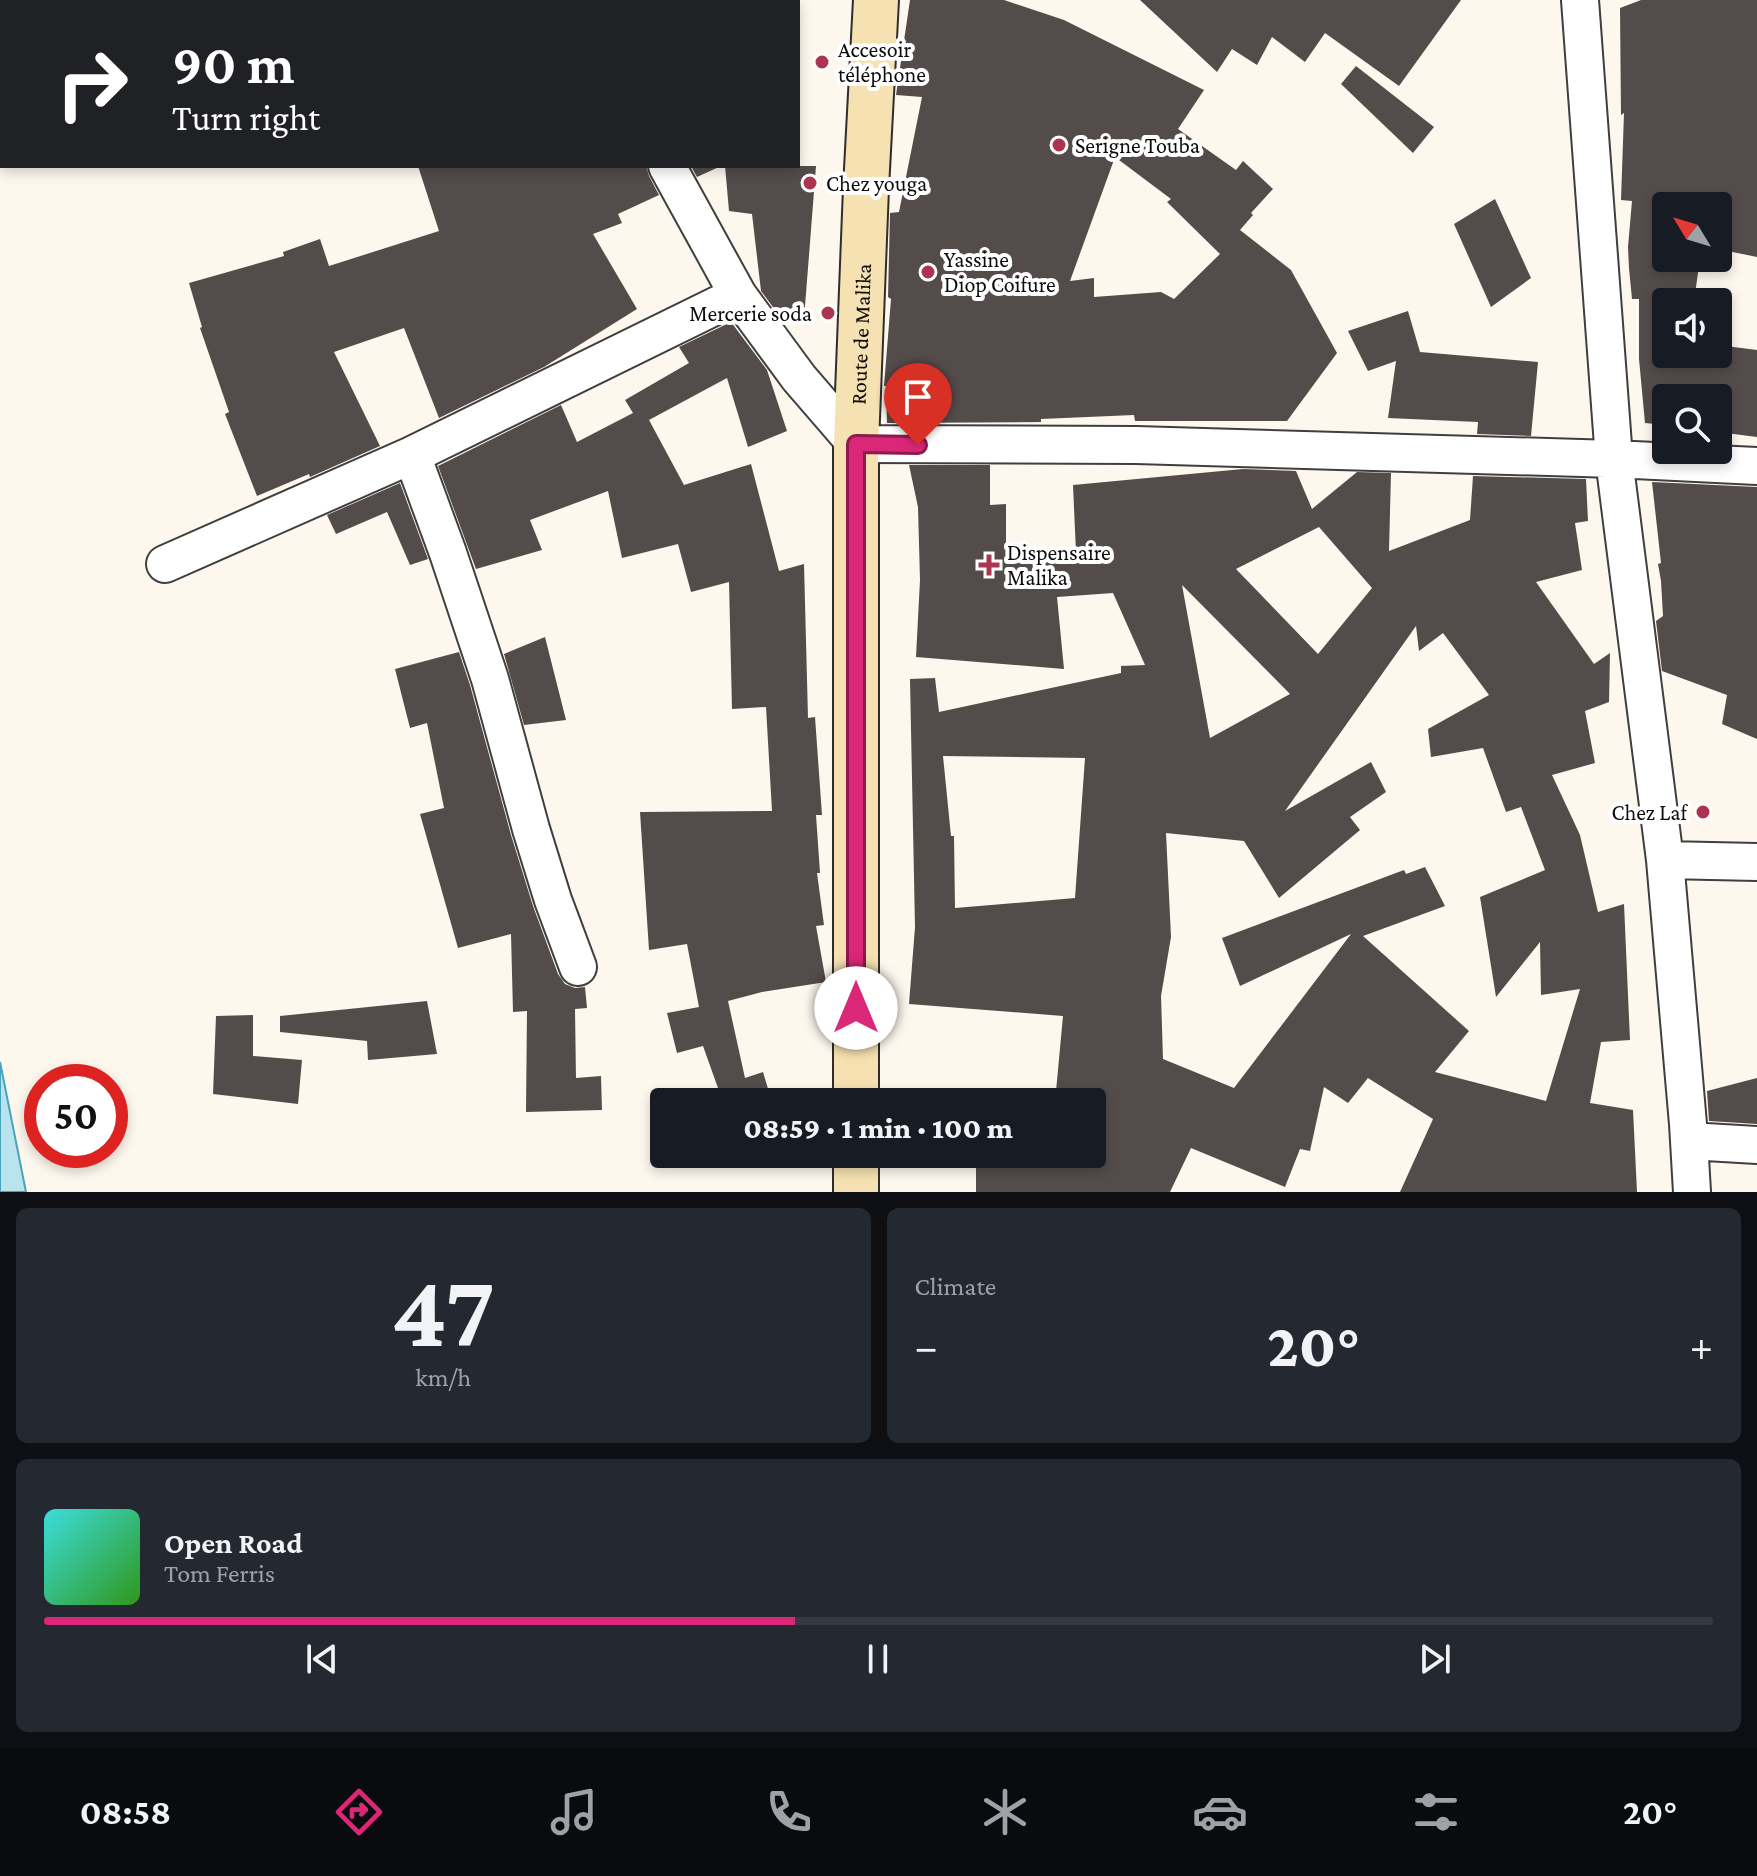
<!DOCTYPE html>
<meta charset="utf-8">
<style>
:root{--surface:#171b24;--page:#242831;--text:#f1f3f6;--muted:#9ea1a6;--line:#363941;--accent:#db2777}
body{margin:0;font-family:"Crimson Pro",serif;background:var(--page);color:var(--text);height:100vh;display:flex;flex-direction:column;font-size:30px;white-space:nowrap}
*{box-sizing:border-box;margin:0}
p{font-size:26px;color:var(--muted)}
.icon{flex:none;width:44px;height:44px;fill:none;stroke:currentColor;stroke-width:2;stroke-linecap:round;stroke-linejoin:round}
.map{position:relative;height:1192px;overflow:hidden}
.details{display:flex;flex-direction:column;gap:16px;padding:16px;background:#0d0f14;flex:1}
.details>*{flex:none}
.banner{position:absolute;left:0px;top:0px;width:800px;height:168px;box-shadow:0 4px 12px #0003;background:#202124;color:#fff;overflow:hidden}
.needle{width:52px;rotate:308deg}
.tools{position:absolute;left:1652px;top:192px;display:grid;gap:16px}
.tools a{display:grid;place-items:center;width:80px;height:80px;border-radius:8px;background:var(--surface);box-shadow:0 4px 12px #0003;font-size:40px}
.speed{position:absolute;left:24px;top:1064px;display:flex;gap:16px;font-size:40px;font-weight:700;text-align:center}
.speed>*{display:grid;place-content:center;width:104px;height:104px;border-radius:50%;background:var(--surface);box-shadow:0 4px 12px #0003;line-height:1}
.speed .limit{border:12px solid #d22;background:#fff;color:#111}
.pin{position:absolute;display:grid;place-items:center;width:68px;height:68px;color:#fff;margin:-82px -34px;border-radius:50% 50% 50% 0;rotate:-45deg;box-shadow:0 0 8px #0007}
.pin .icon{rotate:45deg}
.me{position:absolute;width:88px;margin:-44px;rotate:0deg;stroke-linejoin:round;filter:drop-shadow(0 0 6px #0008)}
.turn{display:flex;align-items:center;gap:28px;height:168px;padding:0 40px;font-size:36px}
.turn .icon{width:104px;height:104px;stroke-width:2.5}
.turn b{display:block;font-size:56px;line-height:68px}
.big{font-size:60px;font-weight:800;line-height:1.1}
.details .widget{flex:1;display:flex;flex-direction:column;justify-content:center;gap:12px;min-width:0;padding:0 28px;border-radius:12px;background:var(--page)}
.details .dial{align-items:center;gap:0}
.dial b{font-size:104px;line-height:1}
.song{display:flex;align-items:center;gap:24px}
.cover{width:96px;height:96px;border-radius:12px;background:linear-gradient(135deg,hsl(180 70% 55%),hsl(110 70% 35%))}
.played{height:8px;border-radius:4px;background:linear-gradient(90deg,var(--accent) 45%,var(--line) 45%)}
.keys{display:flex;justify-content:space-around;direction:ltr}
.heat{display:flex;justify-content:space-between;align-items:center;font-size:44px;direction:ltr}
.details .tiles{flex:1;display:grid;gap:16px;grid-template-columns:1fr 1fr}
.widget:last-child{grid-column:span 2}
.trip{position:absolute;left:650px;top:1088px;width:456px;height:80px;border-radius:8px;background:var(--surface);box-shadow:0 4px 12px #0003;font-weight:800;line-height:80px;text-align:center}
.tab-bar{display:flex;height:128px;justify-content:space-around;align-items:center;background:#090b0e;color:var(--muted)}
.tab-bar .icon{width:56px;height:56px}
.tab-bar .on{color:var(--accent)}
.tab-bar b{font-size:36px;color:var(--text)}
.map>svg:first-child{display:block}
.water{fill:#b9e4ee;stroke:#48a3bd;stroke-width:2}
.building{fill:#544c4a;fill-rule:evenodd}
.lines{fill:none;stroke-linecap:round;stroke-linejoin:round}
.minor-casing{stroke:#3f3f3f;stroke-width:40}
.secondary-casing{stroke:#2e2e2e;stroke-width:48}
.minor{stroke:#fff;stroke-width:36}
.secondary{stroke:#f5e1b1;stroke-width:44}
.route-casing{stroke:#8e194d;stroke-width:20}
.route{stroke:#db2777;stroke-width:14}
.poi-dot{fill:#ab3551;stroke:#fff;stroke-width:3}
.labels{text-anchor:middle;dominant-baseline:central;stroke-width:8;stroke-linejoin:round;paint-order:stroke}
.poi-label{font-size:22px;fill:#0c0c0c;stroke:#fff;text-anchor:start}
.street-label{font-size:22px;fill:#0c0c0c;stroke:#fff}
</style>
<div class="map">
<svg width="1757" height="1192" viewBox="0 0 1757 1192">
<rect width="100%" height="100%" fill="#fdf7ee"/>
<path class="water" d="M0 1062 26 1192H0Z"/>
<path class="building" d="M910 0H1004L1064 20 1204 90 1178 129 1236 170 1243 161 1273 189 1251 213 1253 215 1240 230 1291 270 1337 353 1287 421H1135L1134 415 1041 419V422L887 423 886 386H884L891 299 888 297 890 213 899 212 922 97 896 95ZM1115 157 1171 199 1167 202 1220 254 1174 299 1161 292 1094 297V278L1070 281Z
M1140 0H1461L1399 86 1325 33 1305 62 1272 37 1257 65 1232 49 1217 72Z
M1641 0H1757V257L1718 249V206H1666V258H1700L1694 302H1666V354H1718V345L1757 350V437L1718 432V398H1666V425L1645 423 1639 359V299H1632L1629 268 1628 247 1632 201 1621 200 1624 113 1621 115 1620 8Z
M1356 66 1434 127 1413 153 1341 84Z
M418 166H646L649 176 659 195 618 214 622 223 593 234 637 309 544 367 439 418 404 328 334 352 380 446 310 477 309 474 257 496 225 414 229 412 200 328 202 327 189 283 284 256 283 252 320 239 329 266 439 231Z
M691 166H721L697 177Z
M725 166H816L804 319 784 322 761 291 752 214 729 211Z
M1495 199 1531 278 1491 307 1454 224Z
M1408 311 1420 352 1538 362 1531 436 1477 434 1478 422 1388 418 1396 361 1368 371 1348 331Z
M731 322 767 370 787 431 748 447 727 378 649 420 684 485 751 464 779 571 804 564 808 718 815 717 822 815H816L820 873H817L824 925 816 926 826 982 762 992 728 1001 745 1078 763 1072 772 1102H723L703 1046 677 1053 667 1013 699 1007 687 944 649 950 640 812 772 811 766 707 732 709 729 582 691 592 678 544 622 558 608 491 530 520 542 550 476 569 438 466 561 405 577 442 633 413 625 400 689 363 679 347Z
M909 465H990V505L1006 504V558L1076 553 1073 485 1243 469 1296 471 1312 509 1357 472 1391 473 1389 551 1470 520 1473 476 1586 479 1588 521 1575 523 1582 570 1536 582 1594 664 1610 653 1609 702 1585 711 1595 763 1552 775 1580 835 1598 912 1624 904 1630 1040 1601 1042 1590 1103 1633 1110 1637 1192H1400L1433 1119 1368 1078 1348 1103 1324 1087 1310 1151 1300 1149 1285 1187 1191 1148 1170 1192H976V1154H1092V1102H1055L1063 1016 909 1004 915 927 910 679 935 678 939 712 1121 673V666L1145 665 1113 593 1057 597 1064 669 916 657 920 580 918 507ZM1319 527 1372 588 1318 654 1236 569ZM1182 585 1290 694 1210 738ZM1416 626 1419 651 1443 633 1489 695 1428 729 1431 757 1483 748 1506 812 1521 807 1545 870 1480 897 1496 997 1540 942 1541 995 1580 989 1546 1101 1435 1072 1469 1031 1363 936 1445 906 1425 867 1406 874 1404 870 1222 938 1240 986 1351 934 1234 1088 1163 1059 1161 996 1171 937 1166 833 1244 841 1279 898 1360 830 1350 817 1386 792 1371 762 1285 811ZM943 756 1085 758 1075 898 955 908 954 836H951Z
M1652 482 1757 487V739L1722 724 1727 695 1662 671 1656 621 1663 616 1661 581 1658 564 1661 563Z
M400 483 428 559 410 565 387 512 336 534 327 515Z
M545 637 566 720 524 725 504 654Z
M459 652 470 685 511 835 533 906 558 974 565 984 575 988 585 987 587 1008 575 1009 576 1078 601 1076 602 1110 526 1112 527 1011 513 1012 511 934 458 948 420 814 444 808 427 723 410 728 395 669Z
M427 1001 437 1054 368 1060 367 1041 280 1032V1016Z
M253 1015V1056L302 1060 298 1104 213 1094 216 1016Z
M1757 1078V1124L1709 1121 1707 1091Z"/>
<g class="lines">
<g class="minor-casing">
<path id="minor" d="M586 0 587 2
M1580 0 1614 459 1665 860 1688 1124 1692 1192
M667 166 738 295 799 378 856 444 1136 445 1614 459 1757 466
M412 455 448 553 490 679 531 829 553 900 578 967
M165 564 412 455 738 295
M1665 860 1757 862
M1689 1141 1757 1145"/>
</g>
<g class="secondary-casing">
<g id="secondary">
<path id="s1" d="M856 1102V444L866 188 876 0"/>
<path d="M856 1192V1154"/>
</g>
</g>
<use href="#minor" class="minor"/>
<use href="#secondary" class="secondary"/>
</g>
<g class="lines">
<g class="route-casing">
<path id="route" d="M856 1008V444L918 445"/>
</g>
<use href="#route" class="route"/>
</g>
<g class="poi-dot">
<circle cx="822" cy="62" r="8"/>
<circle cx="1059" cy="145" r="8"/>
<circle cx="810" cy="183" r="8"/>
<circle cx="928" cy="272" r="8"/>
<circle cx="828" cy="313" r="8"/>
<path d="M985 553h8v8h8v8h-8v8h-8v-8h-8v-8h8z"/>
<circle cx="1703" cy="812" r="8"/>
</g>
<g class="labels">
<g class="poi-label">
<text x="838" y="49">Accesoir<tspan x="838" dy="25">téléphone</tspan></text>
<text x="1075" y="145">Serigne Touba</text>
<text x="826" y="183">Chez youga</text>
<text x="944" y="259">Yassine<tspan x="944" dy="25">Diop Coifure</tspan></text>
<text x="812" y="313" text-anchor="end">Mercerie soda</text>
<text x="1007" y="552">Dispensaire<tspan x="1007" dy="25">Malika</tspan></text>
<text x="1687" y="812" text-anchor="end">Chez Laf</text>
</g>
<g class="street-label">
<text stroke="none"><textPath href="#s1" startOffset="768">Route de Malika</textPath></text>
</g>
</g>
</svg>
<div class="tools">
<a><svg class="needle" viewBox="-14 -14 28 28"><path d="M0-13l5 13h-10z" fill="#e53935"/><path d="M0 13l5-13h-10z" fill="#9ea1a6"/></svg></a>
<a><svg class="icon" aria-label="sound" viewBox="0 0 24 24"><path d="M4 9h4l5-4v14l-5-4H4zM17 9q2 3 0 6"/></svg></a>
<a><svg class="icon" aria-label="search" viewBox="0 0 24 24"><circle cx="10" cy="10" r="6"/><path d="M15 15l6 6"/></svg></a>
</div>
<div class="speed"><div class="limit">50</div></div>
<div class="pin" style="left:918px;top:445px;background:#d93025"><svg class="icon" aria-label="arrive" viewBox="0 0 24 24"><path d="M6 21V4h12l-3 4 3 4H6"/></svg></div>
<svg class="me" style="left:856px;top:1008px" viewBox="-20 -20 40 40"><circle r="19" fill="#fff"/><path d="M0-13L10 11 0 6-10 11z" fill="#db2777"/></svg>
<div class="trip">08:59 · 1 min · 100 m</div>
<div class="banner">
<div class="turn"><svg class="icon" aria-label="right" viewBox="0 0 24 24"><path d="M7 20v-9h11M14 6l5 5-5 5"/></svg><div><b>90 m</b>Turn right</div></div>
</div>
</div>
<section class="details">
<div class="tiles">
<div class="widget dial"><b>47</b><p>km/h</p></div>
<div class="widget"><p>Climate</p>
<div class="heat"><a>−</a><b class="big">20°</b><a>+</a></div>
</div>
<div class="widget">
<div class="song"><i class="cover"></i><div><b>Open Road</b><p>Tom Ferris</p></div></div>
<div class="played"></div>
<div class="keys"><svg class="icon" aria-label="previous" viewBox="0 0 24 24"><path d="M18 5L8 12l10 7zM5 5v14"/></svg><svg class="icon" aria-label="pause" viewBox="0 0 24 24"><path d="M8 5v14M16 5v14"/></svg><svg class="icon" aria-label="next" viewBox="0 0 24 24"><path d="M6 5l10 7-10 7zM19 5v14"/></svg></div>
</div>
</div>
</section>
<nav class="tab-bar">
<b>08:58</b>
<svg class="icon on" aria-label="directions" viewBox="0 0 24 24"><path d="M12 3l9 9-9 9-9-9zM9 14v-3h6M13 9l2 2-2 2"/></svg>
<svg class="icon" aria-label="music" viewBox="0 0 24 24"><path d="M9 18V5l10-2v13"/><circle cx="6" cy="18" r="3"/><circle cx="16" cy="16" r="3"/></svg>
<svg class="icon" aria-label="phone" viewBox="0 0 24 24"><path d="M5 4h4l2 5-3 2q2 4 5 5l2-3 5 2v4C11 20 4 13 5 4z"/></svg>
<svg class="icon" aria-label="climate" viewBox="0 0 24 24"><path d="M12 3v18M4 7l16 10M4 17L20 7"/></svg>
<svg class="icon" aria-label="car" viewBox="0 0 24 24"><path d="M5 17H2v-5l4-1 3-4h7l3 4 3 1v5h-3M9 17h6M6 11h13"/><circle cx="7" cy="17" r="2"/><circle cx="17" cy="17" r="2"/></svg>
<svg class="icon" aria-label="filters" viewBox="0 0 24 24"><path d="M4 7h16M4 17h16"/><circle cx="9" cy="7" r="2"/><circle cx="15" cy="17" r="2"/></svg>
<b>20°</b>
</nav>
